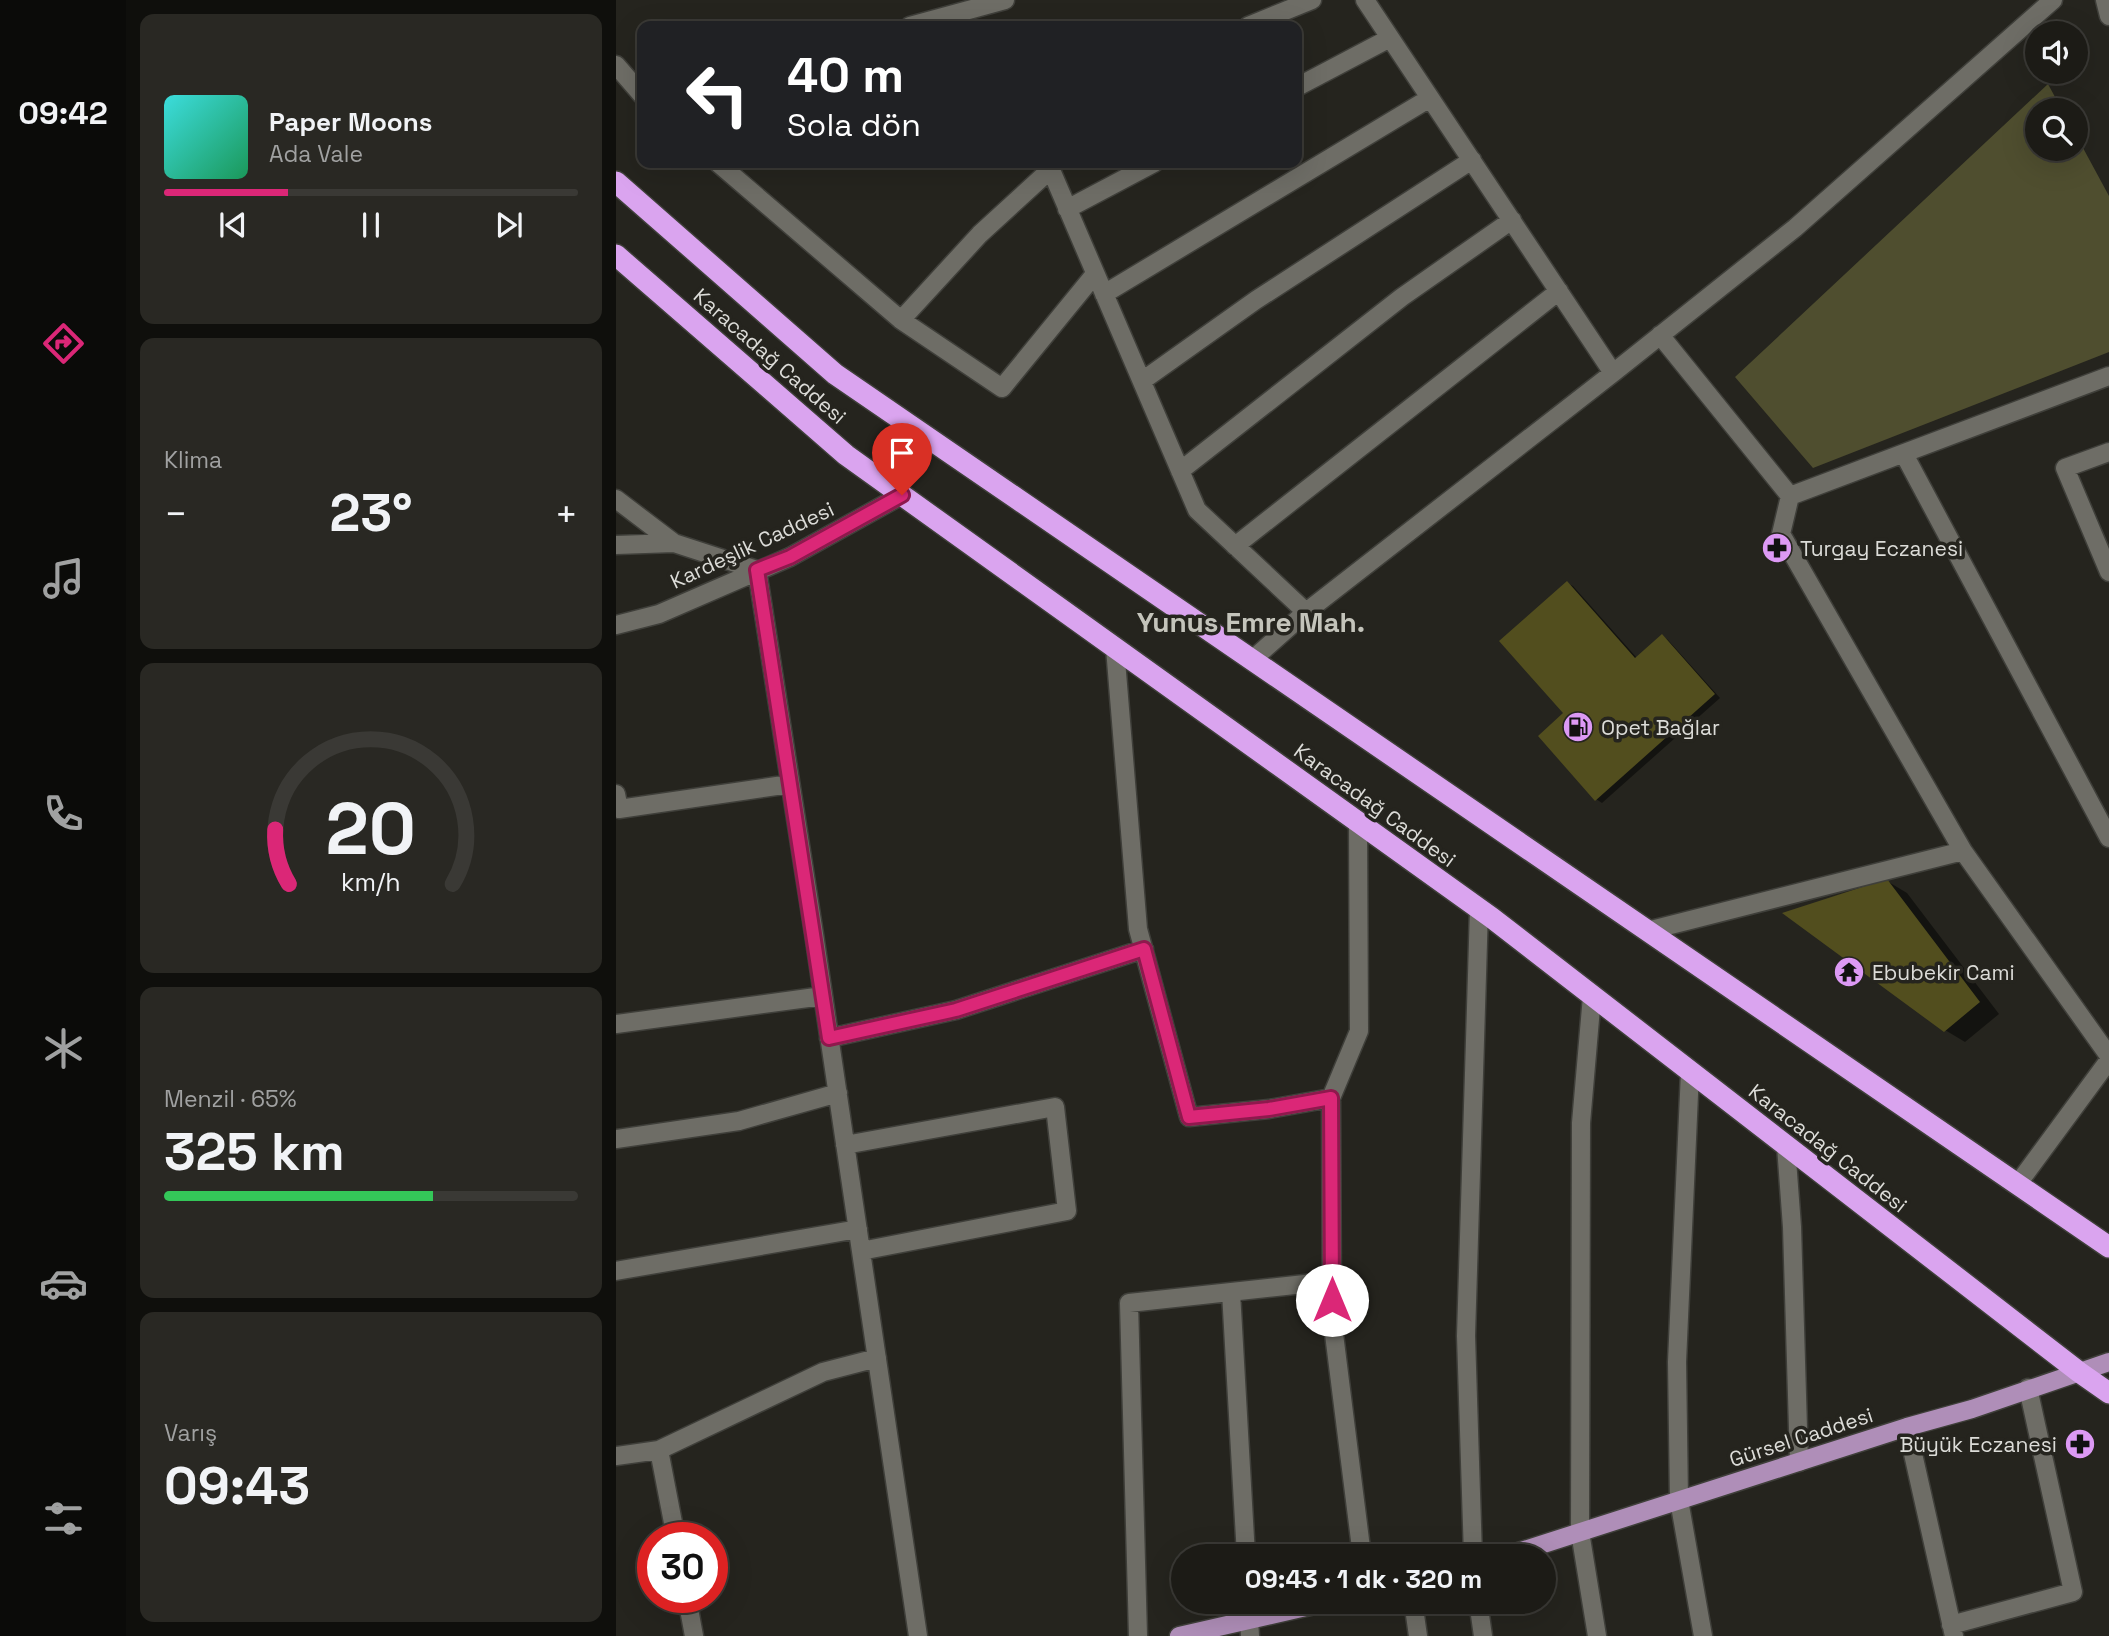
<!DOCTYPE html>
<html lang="tr">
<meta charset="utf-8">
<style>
:root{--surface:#1c1b16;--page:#292823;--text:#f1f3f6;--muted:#a0a1a1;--line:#3a3935;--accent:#db2777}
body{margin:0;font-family:"Space Grotesk",sans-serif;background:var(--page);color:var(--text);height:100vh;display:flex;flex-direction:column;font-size:26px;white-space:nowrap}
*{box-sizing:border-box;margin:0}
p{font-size:23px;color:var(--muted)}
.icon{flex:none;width:38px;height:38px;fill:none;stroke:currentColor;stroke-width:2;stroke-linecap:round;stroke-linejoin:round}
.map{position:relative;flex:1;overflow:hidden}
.side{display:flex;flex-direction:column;gap:14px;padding:14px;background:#0f0f0c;width:490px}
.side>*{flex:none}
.guide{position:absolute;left:21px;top:21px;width:665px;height:147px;border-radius:14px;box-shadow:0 7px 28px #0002,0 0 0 2px var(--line);background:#202124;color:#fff;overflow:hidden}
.buttons{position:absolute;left:1409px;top:21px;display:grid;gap:14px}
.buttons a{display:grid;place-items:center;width:63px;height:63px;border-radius:50%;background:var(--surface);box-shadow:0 7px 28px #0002,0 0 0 2px var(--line);font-size:35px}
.speed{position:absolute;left:21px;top:1522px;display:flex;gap:14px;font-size:35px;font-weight:700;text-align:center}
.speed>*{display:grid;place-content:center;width:91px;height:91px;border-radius:50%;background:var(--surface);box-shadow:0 7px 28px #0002,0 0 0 2px var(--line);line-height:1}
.speed .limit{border:10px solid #d22;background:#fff;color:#111}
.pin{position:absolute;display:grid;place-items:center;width:60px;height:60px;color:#fff;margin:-72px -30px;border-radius:50% 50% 50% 0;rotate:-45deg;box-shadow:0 0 7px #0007}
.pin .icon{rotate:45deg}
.me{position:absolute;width:77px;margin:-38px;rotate:0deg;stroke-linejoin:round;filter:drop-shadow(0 0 5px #0008)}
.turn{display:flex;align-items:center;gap:24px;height:147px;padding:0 35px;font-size:32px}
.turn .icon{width:91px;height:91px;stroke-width:2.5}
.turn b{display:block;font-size:49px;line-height:60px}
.big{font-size:52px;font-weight:700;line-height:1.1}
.side .card{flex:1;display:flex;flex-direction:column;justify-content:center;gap:10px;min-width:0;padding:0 24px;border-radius:14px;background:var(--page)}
.side .dial{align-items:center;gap:0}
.dial svg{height:182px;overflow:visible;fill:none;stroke:var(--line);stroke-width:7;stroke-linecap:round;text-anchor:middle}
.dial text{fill:var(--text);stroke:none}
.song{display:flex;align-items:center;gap:21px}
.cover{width:84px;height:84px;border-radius:10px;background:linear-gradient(135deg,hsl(180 70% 55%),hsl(150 70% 35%))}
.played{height:7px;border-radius:4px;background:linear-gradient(90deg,var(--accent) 30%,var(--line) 30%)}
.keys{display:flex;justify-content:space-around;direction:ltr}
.heat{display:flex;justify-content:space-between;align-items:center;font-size:38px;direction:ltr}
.charge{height:10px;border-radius:5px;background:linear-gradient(90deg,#34c759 65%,var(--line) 0)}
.trip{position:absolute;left:555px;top:1544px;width:385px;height:70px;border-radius:35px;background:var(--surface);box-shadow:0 7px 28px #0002,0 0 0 2px var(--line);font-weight:700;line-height:70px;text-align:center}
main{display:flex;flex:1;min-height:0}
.dock{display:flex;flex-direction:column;width:126px;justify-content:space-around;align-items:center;background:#0b0b09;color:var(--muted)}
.dock .icon{width:49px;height:49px}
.dock .selected{color:var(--accent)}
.dock b{font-size:32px;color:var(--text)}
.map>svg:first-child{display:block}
.green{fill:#4f4e2f}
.shadow{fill:#0007}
.building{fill:#524e1e}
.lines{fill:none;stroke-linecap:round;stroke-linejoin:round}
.minor-casing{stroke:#3f3f3a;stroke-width:21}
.major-casing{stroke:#3f3f3a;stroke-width:21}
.highway-casing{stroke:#3f3f3a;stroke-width:24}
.minor{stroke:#6e6d66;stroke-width:18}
.major{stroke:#af8eb8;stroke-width:18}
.highway{stroke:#daa4ef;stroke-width:21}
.route-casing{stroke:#8e194d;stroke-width:18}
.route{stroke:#db2777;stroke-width:12}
.labels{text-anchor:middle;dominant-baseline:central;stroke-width:7;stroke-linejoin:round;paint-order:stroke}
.street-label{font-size:21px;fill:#dcdcd8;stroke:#25241e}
.poi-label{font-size:21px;fill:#dcdcd8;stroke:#25241e;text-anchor:start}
.district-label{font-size:28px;font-weight:bold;fill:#c4c4bb;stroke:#25241e}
</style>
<main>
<nav class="dock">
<b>09:42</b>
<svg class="icon selected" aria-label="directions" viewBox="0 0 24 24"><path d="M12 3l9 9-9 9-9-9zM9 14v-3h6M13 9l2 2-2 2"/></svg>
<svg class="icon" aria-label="music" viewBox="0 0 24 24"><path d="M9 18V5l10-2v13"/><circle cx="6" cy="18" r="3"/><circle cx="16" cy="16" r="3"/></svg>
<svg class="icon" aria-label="phone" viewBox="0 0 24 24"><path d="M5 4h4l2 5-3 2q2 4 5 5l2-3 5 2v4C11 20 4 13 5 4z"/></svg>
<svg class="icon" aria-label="climate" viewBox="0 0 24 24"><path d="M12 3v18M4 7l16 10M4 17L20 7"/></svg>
<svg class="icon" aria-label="car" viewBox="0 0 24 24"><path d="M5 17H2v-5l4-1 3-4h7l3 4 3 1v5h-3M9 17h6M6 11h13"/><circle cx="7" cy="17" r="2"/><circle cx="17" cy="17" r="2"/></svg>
<svg class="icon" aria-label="filters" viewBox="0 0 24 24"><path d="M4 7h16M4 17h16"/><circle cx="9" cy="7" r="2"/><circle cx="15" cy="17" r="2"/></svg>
</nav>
<section class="side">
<div class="card">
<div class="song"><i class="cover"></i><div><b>Paper Moons</b><p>Ada Vale</p></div></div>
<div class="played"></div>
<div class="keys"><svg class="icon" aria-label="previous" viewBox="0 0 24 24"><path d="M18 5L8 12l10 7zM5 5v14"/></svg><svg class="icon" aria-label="pause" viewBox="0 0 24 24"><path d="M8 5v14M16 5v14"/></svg><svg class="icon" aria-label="next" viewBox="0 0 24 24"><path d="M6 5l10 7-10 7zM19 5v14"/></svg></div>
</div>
<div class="card"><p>Klima</p>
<div class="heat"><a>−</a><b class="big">23°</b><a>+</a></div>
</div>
<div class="card dial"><svg viewBox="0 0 100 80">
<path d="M14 69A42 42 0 1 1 86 69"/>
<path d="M14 69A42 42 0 0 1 8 45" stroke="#db2777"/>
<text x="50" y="56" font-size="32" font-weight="700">20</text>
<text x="50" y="72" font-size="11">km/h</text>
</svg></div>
<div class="card"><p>Menzil · 65%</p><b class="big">325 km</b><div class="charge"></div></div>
<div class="card"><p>Varış</p><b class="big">09:43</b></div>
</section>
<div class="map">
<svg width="1493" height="1636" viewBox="0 0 1493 1636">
<rect width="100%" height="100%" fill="#25241e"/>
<path class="green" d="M1432 84 1446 110H1421V149H1460V135L1493 196V352L1197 468 1119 377Z"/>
<path class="shadow" d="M951 583 957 586 1021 658 1046 636 1052 640 1104 698 986 803 980 799 950 714Z
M1271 881 1291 893 1383 1014 1349 1042 1329 1030Z"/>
<path class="building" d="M951 581 1019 658 1046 634 1099 694 979 801 922 736 947 713 883 641Z
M1271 879 1364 1002 1328 1032 1166 913Z"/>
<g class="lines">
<g class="minor-casing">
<path id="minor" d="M749 0 997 373
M1489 0 1493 16
M294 26 389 0
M632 26 696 0
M0 65 26 95
M681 87 774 38
M102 163 285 320 386 388 479 274
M432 163 581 510 690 612
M451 209 538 163
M488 294 814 98
M285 320 364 234 435 169
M1044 335 1174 496 1493 376
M526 381 640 300 856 160
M1493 452 1449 468 1493 572
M1288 454 1493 838
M564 471 786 297 896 220
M0 499 58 543
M0 545 58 543 141 570 198 934 302 1636
M619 546 943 291
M0 625 43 614 174 557 286 495
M499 648 522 929 573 1117 653 1109 715 1098
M636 660 690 612 997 373 1179 228 1437 0
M0 794 3 809 174 784
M742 823 743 1031 715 1098 716 1318 746 1556
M1347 851 1493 1056
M1031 931 1347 851 1165 534 1174 496
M976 996 965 1123 964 1532 981 1636
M0 1024 207 996
M213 1038 340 1010 528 949
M1074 1072 1061 1362 1063 1500 1087 1636
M0 1139 123 1121 222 1093
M229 1145 439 1107 451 1211 245 1251
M1170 1146 1176 1227 1183 1462
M1401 1185 1493 1060
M0 1271 242 1229
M615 1292 630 1556
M1291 1427 1338 1636
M0 1456 43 1450
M60 1538 43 1450 207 1372 261 1358
M857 1556 850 1336 863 909
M71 1598 78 1636
M632 1601 634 1636
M797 1601 802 1636
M862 1601 867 1636
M1335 1625 1457 1592 1412 1388
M522 1636 513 1303 716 1281"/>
</g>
<g class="major-casing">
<path id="major" d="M890 1556 1291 1427 1356 1409 1493 1362
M563 1636 716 1601"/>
</g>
<g class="highway-casing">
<path id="highway" d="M0 182 219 374 1493 1247
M0 255 230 455 876 918 1463 1372 1493 1393"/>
</g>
<use href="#minor" class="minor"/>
<use href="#major" class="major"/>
<use href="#highway" class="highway"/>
</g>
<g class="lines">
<g class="route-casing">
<path id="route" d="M286 495 174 557 141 570 213 1038 340 1010 528 949 573 1117 653 1109 715 1098 716 1300"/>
</g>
<use href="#route" class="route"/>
</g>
<defs>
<g id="pharmacy-disc" transform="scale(1.575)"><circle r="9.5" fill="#dc99f4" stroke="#25241e"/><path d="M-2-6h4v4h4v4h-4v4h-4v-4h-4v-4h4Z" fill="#111"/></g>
<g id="fuel-disc" transform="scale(1.575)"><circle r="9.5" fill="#dc99f4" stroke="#25241e"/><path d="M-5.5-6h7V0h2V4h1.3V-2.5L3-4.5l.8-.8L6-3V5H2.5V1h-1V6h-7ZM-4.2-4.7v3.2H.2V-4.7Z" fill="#111"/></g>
<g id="temple-disc" transform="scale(1.575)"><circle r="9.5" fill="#dc99f4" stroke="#25241e"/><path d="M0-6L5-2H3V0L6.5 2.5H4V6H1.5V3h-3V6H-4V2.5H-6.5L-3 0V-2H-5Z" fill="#111"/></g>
</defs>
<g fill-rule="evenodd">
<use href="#pharmacy-disc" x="1161" y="548"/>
<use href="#fuel-disc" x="962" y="727"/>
<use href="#temple-disc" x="1233" y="972"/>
<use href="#pharmacy-disc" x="1464" y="1444"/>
</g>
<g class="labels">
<g class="street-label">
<text transform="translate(154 356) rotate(41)">Karacadağ Caddesi</text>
<text transform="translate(136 545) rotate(-25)">Kardeşlik Caddesi</text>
<text transform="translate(759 805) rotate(36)">Karacadağ Caddesi</text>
<text transform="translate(1212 1148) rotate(38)">Karacadağ Caddesi</text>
<text transform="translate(1185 1437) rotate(-18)">Gürsel Caddesi</text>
</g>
<g class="poi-label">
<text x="1184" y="548">Turgay Eczanesi</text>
<text x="985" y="727">Opet Bağlar</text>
<text x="1256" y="972">Ebubekir Cami</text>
<text x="1441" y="1444" text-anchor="end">Büyük Eczanesi</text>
</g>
<g class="district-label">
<text x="635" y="622">Yunus Emre Mah.</text>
</g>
</g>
</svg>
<div class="buttons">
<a><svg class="icon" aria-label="sound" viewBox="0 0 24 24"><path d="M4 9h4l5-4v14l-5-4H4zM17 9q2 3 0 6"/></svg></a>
<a><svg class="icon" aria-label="search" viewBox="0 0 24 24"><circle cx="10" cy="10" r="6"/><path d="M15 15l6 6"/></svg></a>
</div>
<div class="speed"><div class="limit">30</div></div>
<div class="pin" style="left:286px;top:495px;background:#d93025"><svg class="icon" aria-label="arrive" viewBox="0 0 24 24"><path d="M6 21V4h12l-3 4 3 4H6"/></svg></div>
<svg class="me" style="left:716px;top:1300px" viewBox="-20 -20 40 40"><circle r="19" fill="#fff"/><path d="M0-13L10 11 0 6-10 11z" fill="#db2777"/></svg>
<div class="trip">09:43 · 1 dk · 320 m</div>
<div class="guide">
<div class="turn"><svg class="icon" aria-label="left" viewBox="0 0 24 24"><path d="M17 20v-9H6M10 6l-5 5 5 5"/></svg><div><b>40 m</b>Sola dön</div></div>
</div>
</div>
</main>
